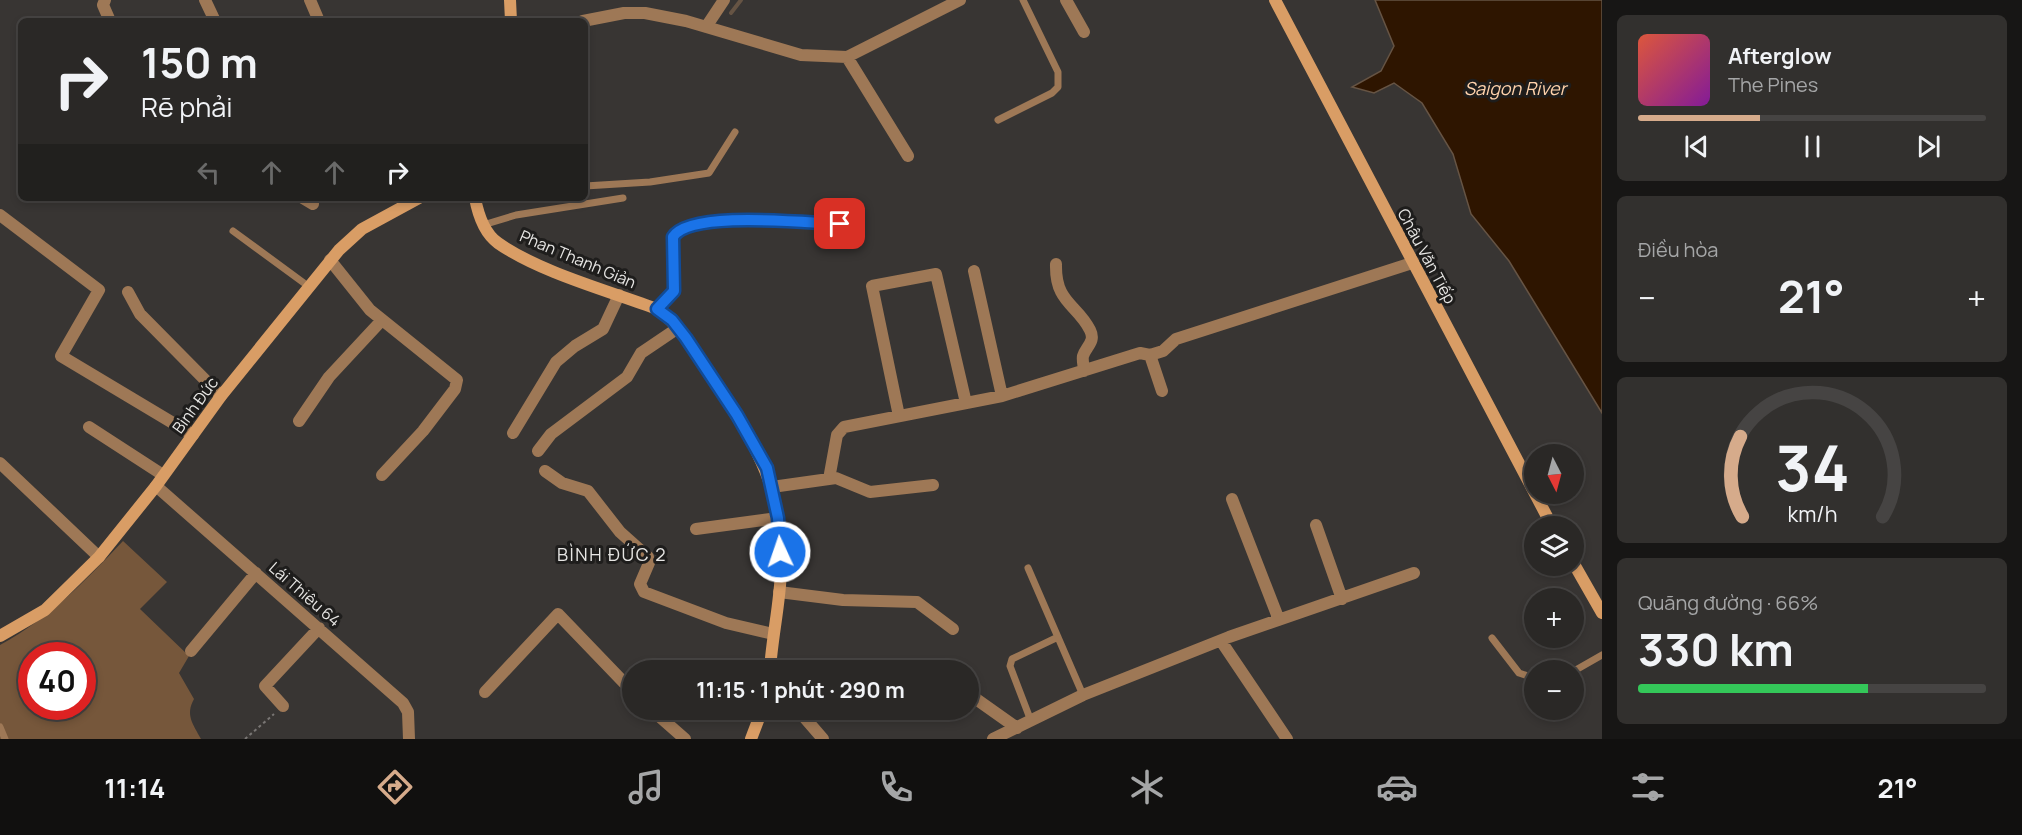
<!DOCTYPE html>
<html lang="vi">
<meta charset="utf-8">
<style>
:root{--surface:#2a2826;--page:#32302e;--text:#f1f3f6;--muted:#a5a6a7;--line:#464443;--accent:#d6ab8b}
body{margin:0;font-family:Manrope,sans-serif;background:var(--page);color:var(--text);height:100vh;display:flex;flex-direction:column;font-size:22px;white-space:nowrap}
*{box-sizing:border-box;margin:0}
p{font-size:20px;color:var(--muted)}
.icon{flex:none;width:33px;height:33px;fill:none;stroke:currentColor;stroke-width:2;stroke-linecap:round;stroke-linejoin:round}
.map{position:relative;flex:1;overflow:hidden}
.panel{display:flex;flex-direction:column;gap:15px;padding:15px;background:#171615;width:420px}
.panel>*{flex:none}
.top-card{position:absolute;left:18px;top:18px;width:570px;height:183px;border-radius:9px;box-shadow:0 3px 9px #0003,0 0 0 2px var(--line);background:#2a2826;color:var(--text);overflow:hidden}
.needle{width:39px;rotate:174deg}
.buttons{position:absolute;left:1524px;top:444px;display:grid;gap:12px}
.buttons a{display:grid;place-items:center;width:60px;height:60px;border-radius:50%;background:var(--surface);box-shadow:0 3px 9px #0003,0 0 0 2px var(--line);font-size:30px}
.speed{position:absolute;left:18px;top:642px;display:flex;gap:12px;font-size:30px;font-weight:700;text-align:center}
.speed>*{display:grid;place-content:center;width:78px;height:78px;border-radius:50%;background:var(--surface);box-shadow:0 3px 9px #0003,0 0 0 2px var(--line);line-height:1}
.speed .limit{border:9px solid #d22;background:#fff;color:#111}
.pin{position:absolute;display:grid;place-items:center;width:51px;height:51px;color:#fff;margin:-26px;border-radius:12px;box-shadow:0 3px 9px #0006}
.me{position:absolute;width:66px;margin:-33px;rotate:357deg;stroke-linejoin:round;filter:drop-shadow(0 0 4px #0008)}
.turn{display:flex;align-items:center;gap:21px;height:126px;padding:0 24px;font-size:27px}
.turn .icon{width:78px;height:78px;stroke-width:2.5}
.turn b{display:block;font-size:42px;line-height:51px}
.lanes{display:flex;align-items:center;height:57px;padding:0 24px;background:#0003;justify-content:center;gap:30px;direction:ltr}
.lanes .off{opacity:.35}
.big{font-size:45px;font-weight:700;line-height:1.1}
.panel .card{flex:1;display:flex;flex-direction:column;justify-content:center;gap:9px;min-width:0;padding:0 21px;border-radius:9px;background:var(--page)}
.panel .dial{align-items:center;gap:0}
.dial svg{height:156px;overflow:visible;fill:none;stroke:var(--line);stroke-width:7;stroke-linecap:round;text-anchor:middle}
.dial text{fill:var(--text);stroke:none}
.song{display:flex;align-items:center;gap:18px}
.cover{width:72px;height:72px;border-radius:9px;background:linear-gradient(135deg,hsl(10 70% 55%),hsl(290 70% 35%))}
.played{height:6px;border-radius:3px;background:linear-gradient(90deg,var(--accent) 35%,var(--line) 35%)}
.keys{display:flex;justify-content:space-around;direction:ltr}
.heat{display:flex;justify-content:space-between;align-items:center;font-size:33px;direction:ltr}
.charge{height:9px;border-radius:4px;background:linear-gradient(90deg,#34c759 66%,var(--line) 0)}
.trip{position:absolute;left:622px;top:660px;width:357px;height:60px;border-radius:30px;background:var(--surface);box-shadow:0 3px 9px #0003,0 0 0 2px var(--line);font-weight:700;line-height:60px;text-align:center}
.tabs{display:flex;height:96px;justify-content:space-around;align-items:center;background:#11100f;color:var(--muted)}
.tabs .icon{width:42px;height:42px}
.tabs .on{color:var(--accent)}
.tabs b{font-size:27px;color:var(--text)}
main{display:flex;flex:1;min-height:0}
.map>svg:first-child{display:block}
.green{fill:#76573b;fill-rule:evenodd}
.water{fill:#2e1500;stroke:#665444;stroke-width:1.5}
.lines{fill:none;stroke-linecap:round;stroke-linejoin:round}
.stream{stroke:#665444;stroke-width:4}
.path{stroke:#797674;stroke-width:2;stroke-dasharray:3 3;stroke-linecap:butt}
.lane{stroke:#9e7856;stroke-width:7}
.street{stroke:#9e7856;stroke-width:12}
.secondary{stroke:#d99d65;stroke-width:12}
.route-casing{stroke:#114b97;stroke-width:15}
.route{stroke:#1a73e8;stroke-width:10}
.labels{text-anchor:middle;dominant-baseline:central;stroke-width:6;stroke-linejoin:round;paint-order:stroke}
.street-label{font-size:16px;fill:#e7e6e4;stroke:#1e1d1c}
.water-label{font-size:18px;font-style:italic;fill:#ffd2ab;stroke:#1e1d1c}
.neighbourhood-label{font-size:18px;letter-spacing:1.5px;fill:#e7e6e4;stroke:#1e1d1c}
</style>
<main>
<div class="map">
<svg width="1602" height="739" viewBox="0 0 1602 739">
<rect width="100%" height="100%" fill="#383533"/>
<path class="green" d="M123 541 167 582 140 609 189 656 179 673 194 699C185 715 193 724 201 739H0V645C51 617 83 583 123 541ZM32 656H82V706H32Z"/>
<path class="water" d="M1375 0H1602V413L1509 261 1471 214 1453 154 1422 103 1394 83 1374 93 1352 87 1381 71 1394 46Z"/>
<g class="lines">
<path class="stream" d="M731 13 741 0"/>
<path class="path" d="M245 739 274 714"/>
<path class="lane" d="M998 120 1052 93 1058 87V72L1023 0
M585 186 650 182 709 173 735 132
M483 225 516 215 623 198
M233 231 308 286
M657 309 674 291 673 237C690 210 807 223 840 224
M1028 568 1083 695
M1492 638 1519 673 1534 678
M1574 671 1602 655
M1031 721 1010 666 1012 659 1058 637
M0 727 5 739"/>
<path class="street" d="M105 0 103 5 110 21
M205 0 215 21
M310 0 319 21
M1066 0 1084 32
M583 21 624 13H645L686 21 801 55 847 57 960 0
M706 27 724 0
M847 57 908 156
M303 198 313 204
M0 215 99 290 61 356 193 435
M330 260 370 310 457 380 455 389 423 431 382 475
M1056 264C1055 303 1077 304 1090 330 1096 342 1086 346 1083 356 1082 360 1084 367 1084 371
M974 271 1002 396
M128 292 140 314 221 396
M1150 355 1163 351 1176 339 1412 263
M899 416 872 286 936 274 966 403
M299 421 329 377 382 320
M89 427 163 475
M513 433 556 362 575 346 603 329 619 295
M538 451 551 434 627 377 641 353 678 328
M0 463 99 557
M545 471 562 483 588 491 620 532 648 557 649 563 640 584 644 592 726 623 773 634
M829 479 837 435 844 427 1002 396 1140 353 1150 355 1162 391
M156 486 403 703 408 712 409 739
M772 487 836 478 870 492 933 485
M1232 499 1279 620
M1316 525 1342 599
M696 529 778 518
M779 592 843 600 917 602 953 629
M1221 641 1287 739
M191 651 256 573
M485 692 558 614 633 692
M969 694 1017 728
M283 706 265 686 319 628
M652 710 685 739
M798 710 823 739
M993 739 1083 695 1229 637 1414 573"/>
<path class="secondary" d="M510 0 511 21
M1275 0 1552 526
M475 198C478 214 484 233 498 243 539 272 609 291 657 309 683 328 699 357 716 384 758 448 784 491 781 570 780 604 772 637 770 670
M1574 564 1602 613
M0 636 45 610 99 557 156 486 221 396 339 250 362 229 419 198
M751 739 762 710"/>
</g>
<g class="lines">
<g class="route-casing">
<path id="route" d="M780 552 778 518 767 468 737 415 686 338 672 320 657 309 674 291 673 237C690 210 806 223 840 224"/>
</g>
<use href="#route" class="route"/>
</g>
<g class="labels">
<g class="street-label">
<text transform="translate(1427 256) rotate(62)">Châu Văn Tiếp</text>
<text transform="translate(578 259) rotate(23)">Phan Thanh Giản</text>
<text transform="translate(195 405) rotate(-54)">Bình Đức</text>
<text transform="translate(305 594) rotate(41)">Lái Thiêu 64</text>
</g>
<g class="water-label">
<text x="1515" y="88">Saigon River</text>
</g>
<g class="neighbourhood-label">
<text x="612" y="554">BÌNH ĐỨC 2</text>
</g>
</g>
</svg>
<div class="buttons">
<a><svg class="needle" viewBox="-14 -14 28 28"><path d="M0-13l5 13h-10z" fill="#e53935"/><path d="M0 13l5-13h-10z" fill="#a5a6a7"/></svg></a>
<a><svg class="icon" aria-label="layers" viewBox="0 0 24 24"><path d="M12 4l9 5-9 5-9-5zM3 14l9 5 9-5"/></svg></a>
<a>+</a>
<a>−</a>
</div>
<div class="speed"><div class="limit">40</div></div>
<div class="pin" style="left:840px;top:224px;background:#d93025"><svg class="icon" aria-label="arrive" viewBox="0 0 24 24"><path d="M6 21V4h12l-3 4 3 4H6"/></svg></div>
<svg class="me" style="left:780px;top:552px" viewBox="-20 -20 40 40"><circle r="17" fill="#1a73e8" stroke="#fff" stroke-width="3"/><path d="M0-11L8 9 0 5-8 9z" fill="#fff"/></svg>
<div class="trip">11:15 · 1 phút · 290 m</div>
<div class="top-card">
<div class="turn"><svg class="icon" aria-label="right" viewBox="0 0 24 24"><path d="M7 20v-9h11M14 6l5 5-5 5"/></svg><div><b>150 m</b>Rẽ phải</div></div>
<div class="lanes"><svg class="icon off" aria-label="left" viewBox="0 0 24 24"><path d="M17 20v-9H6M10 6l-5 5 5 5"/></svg><svg class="icon off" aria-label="ahead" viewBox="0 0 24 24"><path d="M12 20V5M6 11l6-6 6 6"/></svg><svg class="icon off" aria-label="ahead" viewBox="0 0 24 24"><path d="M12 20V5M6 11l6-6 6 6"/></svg><svg class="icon" aria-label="right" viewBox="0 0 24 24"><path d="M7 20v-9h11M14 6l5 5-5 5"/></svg></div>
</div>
</div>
<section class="panel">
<div class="card">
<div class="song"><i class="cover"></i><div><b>Afterglow</b><p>The Pines</p></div></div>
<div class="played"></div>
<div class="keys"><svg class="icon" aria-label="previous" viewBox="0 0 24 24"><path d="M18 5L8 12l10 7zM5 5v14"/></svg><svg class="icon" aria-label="pause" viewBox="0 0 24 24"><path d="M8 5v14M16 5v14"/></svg><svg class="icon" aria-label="next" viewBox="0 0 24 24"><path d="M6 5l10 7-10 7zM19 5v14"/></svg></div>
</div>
<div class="card"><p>Điều hòa</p>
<div class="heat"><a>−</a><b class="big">21°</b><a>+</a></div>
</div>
<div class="card dial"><svg viewBox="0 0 100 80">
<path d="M14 69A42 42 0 1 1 86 69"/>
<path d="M14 69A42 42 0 0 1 13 28" stroke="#d6ab8b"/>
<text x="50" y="56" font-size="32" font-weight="700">34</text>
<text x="50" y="72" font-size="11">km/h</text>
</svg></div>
<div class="card"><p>Quãng đường · 66%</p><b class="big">330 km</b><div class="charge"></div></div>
</section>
</main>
<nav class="tabs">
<b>11:14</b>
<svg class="icon on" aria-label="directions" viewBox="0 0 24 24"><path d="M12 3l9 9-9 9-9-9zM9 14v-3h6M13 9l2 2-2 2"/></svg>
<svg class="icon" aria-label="music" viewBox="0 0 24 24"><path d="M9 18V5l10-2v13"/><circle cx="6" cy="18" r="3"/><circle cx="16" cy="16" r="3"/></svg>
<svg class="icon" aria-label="phone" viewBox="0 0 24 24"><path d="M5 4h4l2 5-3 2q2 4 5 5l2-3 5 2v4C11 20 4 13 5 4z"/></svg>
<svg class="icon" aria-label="climate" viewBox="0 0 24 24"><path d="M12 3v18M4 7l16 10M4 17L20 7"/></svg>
<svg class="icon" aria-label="car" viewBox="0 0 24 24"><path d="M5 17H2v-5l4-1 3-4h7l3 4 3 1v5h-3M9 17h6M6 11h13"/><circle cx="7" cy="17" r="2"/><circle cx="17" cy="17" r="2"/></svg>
<svg class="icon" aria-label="filters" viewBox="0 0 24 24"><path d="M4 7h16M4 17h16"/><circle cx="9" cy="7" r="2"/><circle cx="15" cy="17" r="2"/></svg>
<b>21°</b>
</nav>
